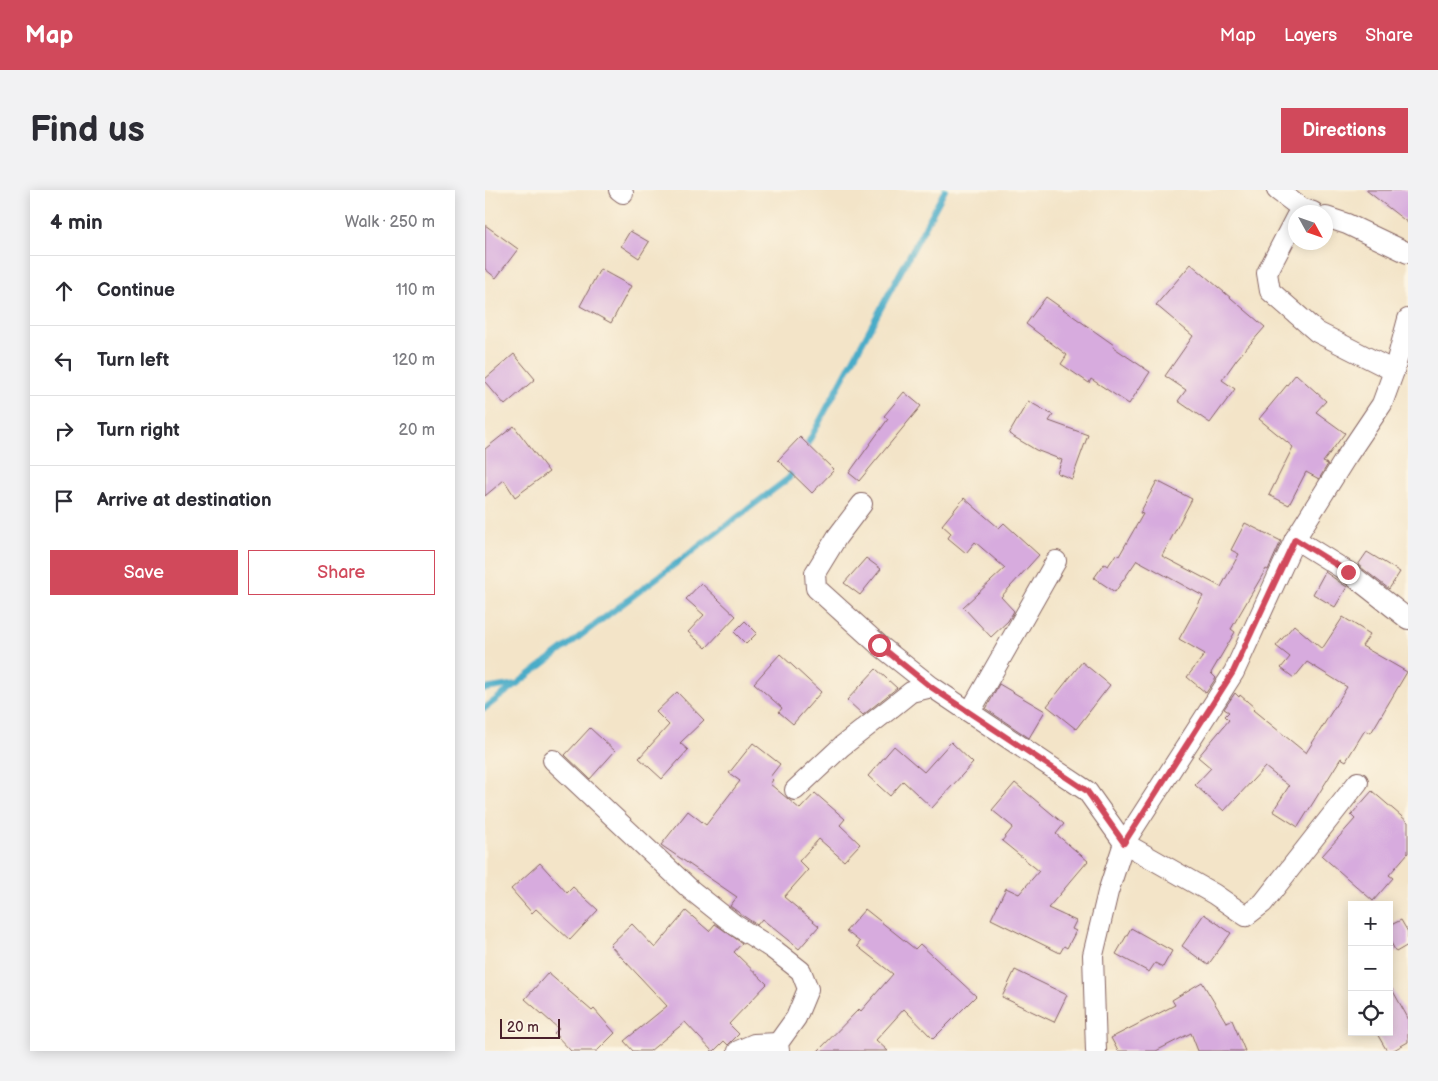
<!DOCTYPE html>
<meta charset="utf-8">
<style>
body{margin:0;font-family:"Balsamiq Sans",sans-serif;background:#f2f2f3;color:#2b2b33}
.controls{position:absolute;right:15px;bottom:15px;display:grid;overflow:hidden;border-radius:0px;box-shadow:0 2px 12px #0003}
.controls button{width:45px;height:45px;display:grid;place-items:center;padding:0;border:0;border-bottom:1px solid #e1e1e2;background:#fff;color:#2b2b33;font:25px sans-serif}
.compass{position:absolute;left:803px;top:15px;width:45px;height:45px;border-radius:50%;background:#fff;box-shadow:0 2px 12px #0003;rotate:130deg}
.scale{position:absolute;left:15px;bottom:12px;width:60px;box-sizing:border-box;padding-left:5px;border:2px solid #4a1f2b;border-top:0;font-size:14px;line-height:18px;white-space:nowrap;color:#4a1f2b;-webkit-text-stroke:4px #fcf5e5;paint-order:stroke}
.stop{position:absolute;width:15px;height:15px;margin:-11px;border:4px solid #d1495b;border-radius:50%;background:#fff}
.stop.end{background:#d1495b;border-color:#fff;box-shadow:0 1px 5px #0008}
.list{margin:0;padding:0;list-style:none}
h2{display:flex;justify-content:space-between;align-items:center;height:65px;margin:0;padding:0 20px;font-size:21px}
h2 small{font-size:16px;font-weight:400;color:#7c7c81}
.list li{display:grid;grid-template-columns:32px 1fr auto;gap:15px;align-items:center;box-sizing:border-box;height:70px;padding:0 20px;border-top:1px solid #e1e1e2}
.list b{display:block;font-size:19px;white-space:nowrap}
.list em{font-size:16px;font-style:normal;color:#7c7c81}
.actions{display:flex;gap:10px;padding:15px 20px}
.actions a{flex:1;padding:11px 0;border:1px solid #d1495b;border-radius:0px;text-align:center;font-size:18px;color:#d1495b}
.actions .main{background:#d1495b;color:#fff}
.icon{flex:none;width:28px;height:28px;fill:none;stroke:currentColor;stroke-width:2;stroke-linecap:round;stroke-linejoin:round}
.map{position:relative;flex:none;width:923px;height:861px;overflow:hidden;border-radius:0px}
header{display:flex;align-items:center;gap:30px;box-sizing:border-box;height:70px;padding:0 25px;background:#d1495b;color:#fff}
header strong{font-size:24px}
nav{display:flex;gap:28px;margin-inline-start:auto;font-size:18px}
.intro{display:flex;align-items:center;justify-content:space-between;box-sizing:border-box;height:120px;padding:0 30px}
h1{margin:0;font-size:35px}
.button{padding:12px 22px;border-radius:0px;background:#d1495b;color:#fff;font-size:18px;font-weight:700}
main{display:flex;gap:30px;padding:0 30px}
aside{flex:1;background:#fff;border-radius:0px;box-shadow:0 2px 12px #0003}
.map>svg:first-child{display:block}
</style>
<header>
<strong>Map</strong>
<nav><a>Map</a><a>Layers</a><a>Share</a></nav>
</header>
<div class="intro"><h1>Find us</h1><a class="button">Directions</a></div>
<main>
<aside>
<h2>4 min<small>Walk · 250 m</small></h2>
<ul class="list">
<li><svg class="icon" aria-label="ahead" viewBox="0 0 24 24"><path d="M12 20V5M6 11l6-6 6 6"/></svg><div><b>Continue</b></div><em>110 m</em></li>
<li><svg class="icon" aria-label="left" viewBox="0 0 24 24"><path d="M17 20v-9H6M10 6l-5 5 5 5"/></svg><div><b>Turn left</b></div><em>120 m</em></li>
<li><svg class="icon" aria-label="right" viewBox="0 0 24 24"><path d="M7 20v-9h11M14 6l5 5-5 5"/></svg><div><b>Turn right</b></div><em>20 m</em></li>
<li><svg class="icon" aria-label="arrive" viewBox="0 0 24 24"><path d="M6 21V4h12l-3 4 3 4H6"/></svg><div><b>Arrive at destination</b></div></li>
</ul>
<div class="actions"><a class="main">Save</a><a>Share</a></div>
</aside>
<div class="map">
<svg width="923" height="861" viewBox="0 0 923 861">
<rect width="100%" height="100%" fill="#fcf5e5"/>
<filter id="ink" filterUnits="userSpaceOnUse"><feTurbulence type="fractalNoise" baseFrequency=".02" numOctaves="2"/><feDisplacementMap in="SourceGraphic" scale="10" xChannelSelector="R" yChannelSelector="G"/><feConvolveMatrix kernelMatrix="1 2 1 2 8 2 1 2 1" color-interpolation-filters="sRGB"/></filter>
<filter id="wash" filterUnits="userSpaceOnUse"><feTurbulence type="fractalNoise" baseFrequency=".0096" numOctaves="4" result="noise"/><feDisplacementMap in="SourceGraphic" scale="20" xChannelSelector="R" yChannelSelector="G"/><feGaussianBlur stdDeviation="1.12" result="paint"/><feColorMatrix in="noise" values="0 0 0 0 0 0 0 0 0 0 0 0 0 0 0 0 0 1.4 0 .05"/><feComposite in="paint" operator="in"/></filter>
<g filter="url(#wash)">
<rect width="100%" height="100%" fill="#f3e4c8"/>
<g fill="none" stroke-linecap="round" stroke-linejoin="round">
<g stroke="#49acc8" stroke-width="6">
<polyline points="318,262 460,0"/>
<polyline points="0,499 31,494"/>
<polyline points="0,518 304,288 310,277"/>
</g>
</g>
<g id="blocks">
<g fill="#d7abde">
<polygon points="881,0 923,0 923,33"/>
<polygon points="0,35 33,59 11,88 0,79"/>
<polygon points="145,41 164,52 154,68 136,56"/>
<polygon points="706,74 780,137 752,169 737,190 750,199 725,233 693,211 701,200 680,186 708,146 671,115"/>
<polygon points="115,79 146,96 126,133 95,116"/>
<polygon points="561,107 629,155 628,157 665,182 644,214 606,189 604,193 576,174 582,165 541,134"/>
<polygon points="29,164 50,189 20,215 0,192 0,189"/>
<polygon points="811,184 841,211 831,222 860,243 838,272 843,274 834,289 821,282 804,315 784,305 808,257 774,229"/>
<polygon points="419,202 436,216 374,291 364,283 403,229 399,226"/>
<polygon points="543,211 568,225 564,231 603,245 587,289 572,283 577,270 551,260 524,244"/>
<polygon points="29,236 64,282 30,307 19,290 0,306 0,259"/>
<polygon points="315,247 349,280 327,303 293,270"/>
<polygon points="672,291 707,309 677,366 736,397 754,364 746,360 760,333 796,351 783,380 781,379 746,439 750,442 726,483 731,488 721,503 702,487 720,464 694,449 718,406 652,370 630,402 609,388 619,374 623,376 631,364 634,366 658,324 655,323"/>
<polygon points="479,308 514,338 519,333 554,365 516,407 529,421 523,431 506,447 478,417 520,378 490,352 481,363 463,348 466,343 457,335"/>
<polygon points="882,362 915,382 904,399 873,375"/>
<polygon points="381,368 396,379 375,405 359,393"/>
<polygon points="840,382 862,397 850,417 828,404"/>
<polygon points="216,393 251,426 221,458 203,442 219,425 201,409"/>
<polygon points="858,427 885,444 877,456 922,482 886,543 880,540 861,571 856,568 813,637 788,621 804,596 780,577 739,621 710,595 726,578 713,567 744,530 740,526 744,522 739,519 750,503 754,507 755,505 770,518 768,520 821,563 862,497 822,472 809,488 796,478 805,467 791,456 809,435 837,459"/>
<polygon points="260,431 272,443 261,454 249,442"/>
<polygon points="295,464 336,502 308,534 294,522 297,518 269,493"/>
<polygon points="597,472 625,495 591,539 562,516"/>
<polygon points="391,479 412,498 378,525 362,510"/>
<polygon points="514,494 560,521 544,548 501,519"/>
<polygon points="192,502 219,530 195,553 203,560 177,589 154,568 184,535 171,522"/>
<polygon points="105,538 130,561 105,589 80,565"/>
<polygon points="466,552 488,573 447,618 418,591 405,606 383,586 409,556 439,582"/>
<polygon points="268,553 295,574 285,587 288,590 285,594 315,619 330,603 360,629 355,635 375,654 359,671 334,649 314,671 323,680 299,707 334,736 314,759 277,729 272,735 257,725 245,716 252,707 176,655 203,621 221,635 255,591 244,583"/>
<polygon points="530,593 579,634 571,644 603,671 563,718 591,731 587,739 591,741 582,758 579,756 575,763 506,729 521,698 534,704 554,681 517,651 528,637 507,620"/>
<polygon points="887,601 923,632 923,663 904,685 908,688 888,711 837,666 870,629 866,625"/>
<polygon points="55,673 82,703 88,697 113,720 85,750 51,719 47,723 26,699"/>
<polygon points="380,719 430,759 435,754 491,806 448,849 419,819 391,850 403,861 333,861 374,819 376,821 408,784 372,756 375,752 361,741"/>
<polygon points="201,721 224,741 230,734 257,753 249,762 282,794 244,834 254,844 243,855 239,851 229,861 227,861 200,832 165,861 148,861 139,851 182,816 125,755 147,734 170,758"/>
<polygon points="719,724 746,743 723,775 697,756"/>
<polygon points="916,730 923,742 923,755 911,762 904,749 904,736"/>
<polygon points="646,738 687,761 678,777 670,773 664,782 631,764"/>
<polygon points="530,780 582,805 569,832 517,807"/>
<polygon points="63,783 107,821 109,819 130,843 112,861 86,861 69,843 74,839 40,809"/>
<polygon points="717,792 741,832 747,830 760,861 713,861 706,843 671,861 633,861 626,848 690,815 687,810"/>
<polygon points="904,794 923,828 923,852 907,861 902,861 891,842 904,842"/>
</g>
</g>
</g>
<g filter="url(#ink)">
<use href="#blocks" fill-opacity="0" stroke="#856462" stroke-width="1"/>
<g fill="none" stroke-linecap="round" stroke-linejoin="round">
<defs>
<g id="minor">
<polyline points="134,0 138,3"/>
<polyline points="792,0 816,18 828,22"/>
<polyline points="811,27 782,83 785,101 832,142 909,181"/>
<polyline points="841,27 862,34 923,63"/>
<polyline points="377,314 352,347 330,383 331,398 394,455 447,497 602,601 639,653 729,704 761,726 778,713 873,592"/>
<polyline points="810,349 863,382 923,429"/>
<polyline points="485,522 571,371"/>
<polyline points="68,570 206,700 250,735 288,759 316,781 323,799 311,828 293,853 294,861"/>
<polyline points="310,600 357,556 406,518 426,502 447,497"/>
<polyline points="253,861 269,854 293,853"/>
<polyline points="611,861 608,765 623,702 639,653 749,482 810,349 860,269 897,214 909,181 923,129"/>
</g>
</defs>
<use href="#minor" stroke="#856462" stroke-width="22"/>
<use href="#minor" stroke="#fff" stroke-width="20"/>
</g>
</g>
<g fill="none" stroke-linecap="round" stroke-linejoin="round" filter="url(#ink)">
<polyline stroke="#d1495b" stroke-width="6" points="394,455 446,497 602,601 639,653 748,482 810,349 863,382"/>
</g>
</svg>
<div class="controls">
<button>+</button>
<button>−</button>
<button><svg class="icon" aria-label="locate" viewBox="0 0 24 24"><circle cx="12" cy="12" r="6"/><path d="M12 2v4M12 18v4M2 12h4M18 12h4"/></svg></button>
</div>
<svg class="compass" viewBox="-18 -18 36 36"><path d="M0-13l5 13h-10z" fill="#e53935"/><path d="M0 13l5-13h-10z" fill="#7c7c81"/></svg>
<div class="scale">20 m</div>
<div class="stop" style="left:394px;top:455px"></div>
<div class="stop end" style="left:863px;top:382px"></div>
</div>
</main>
